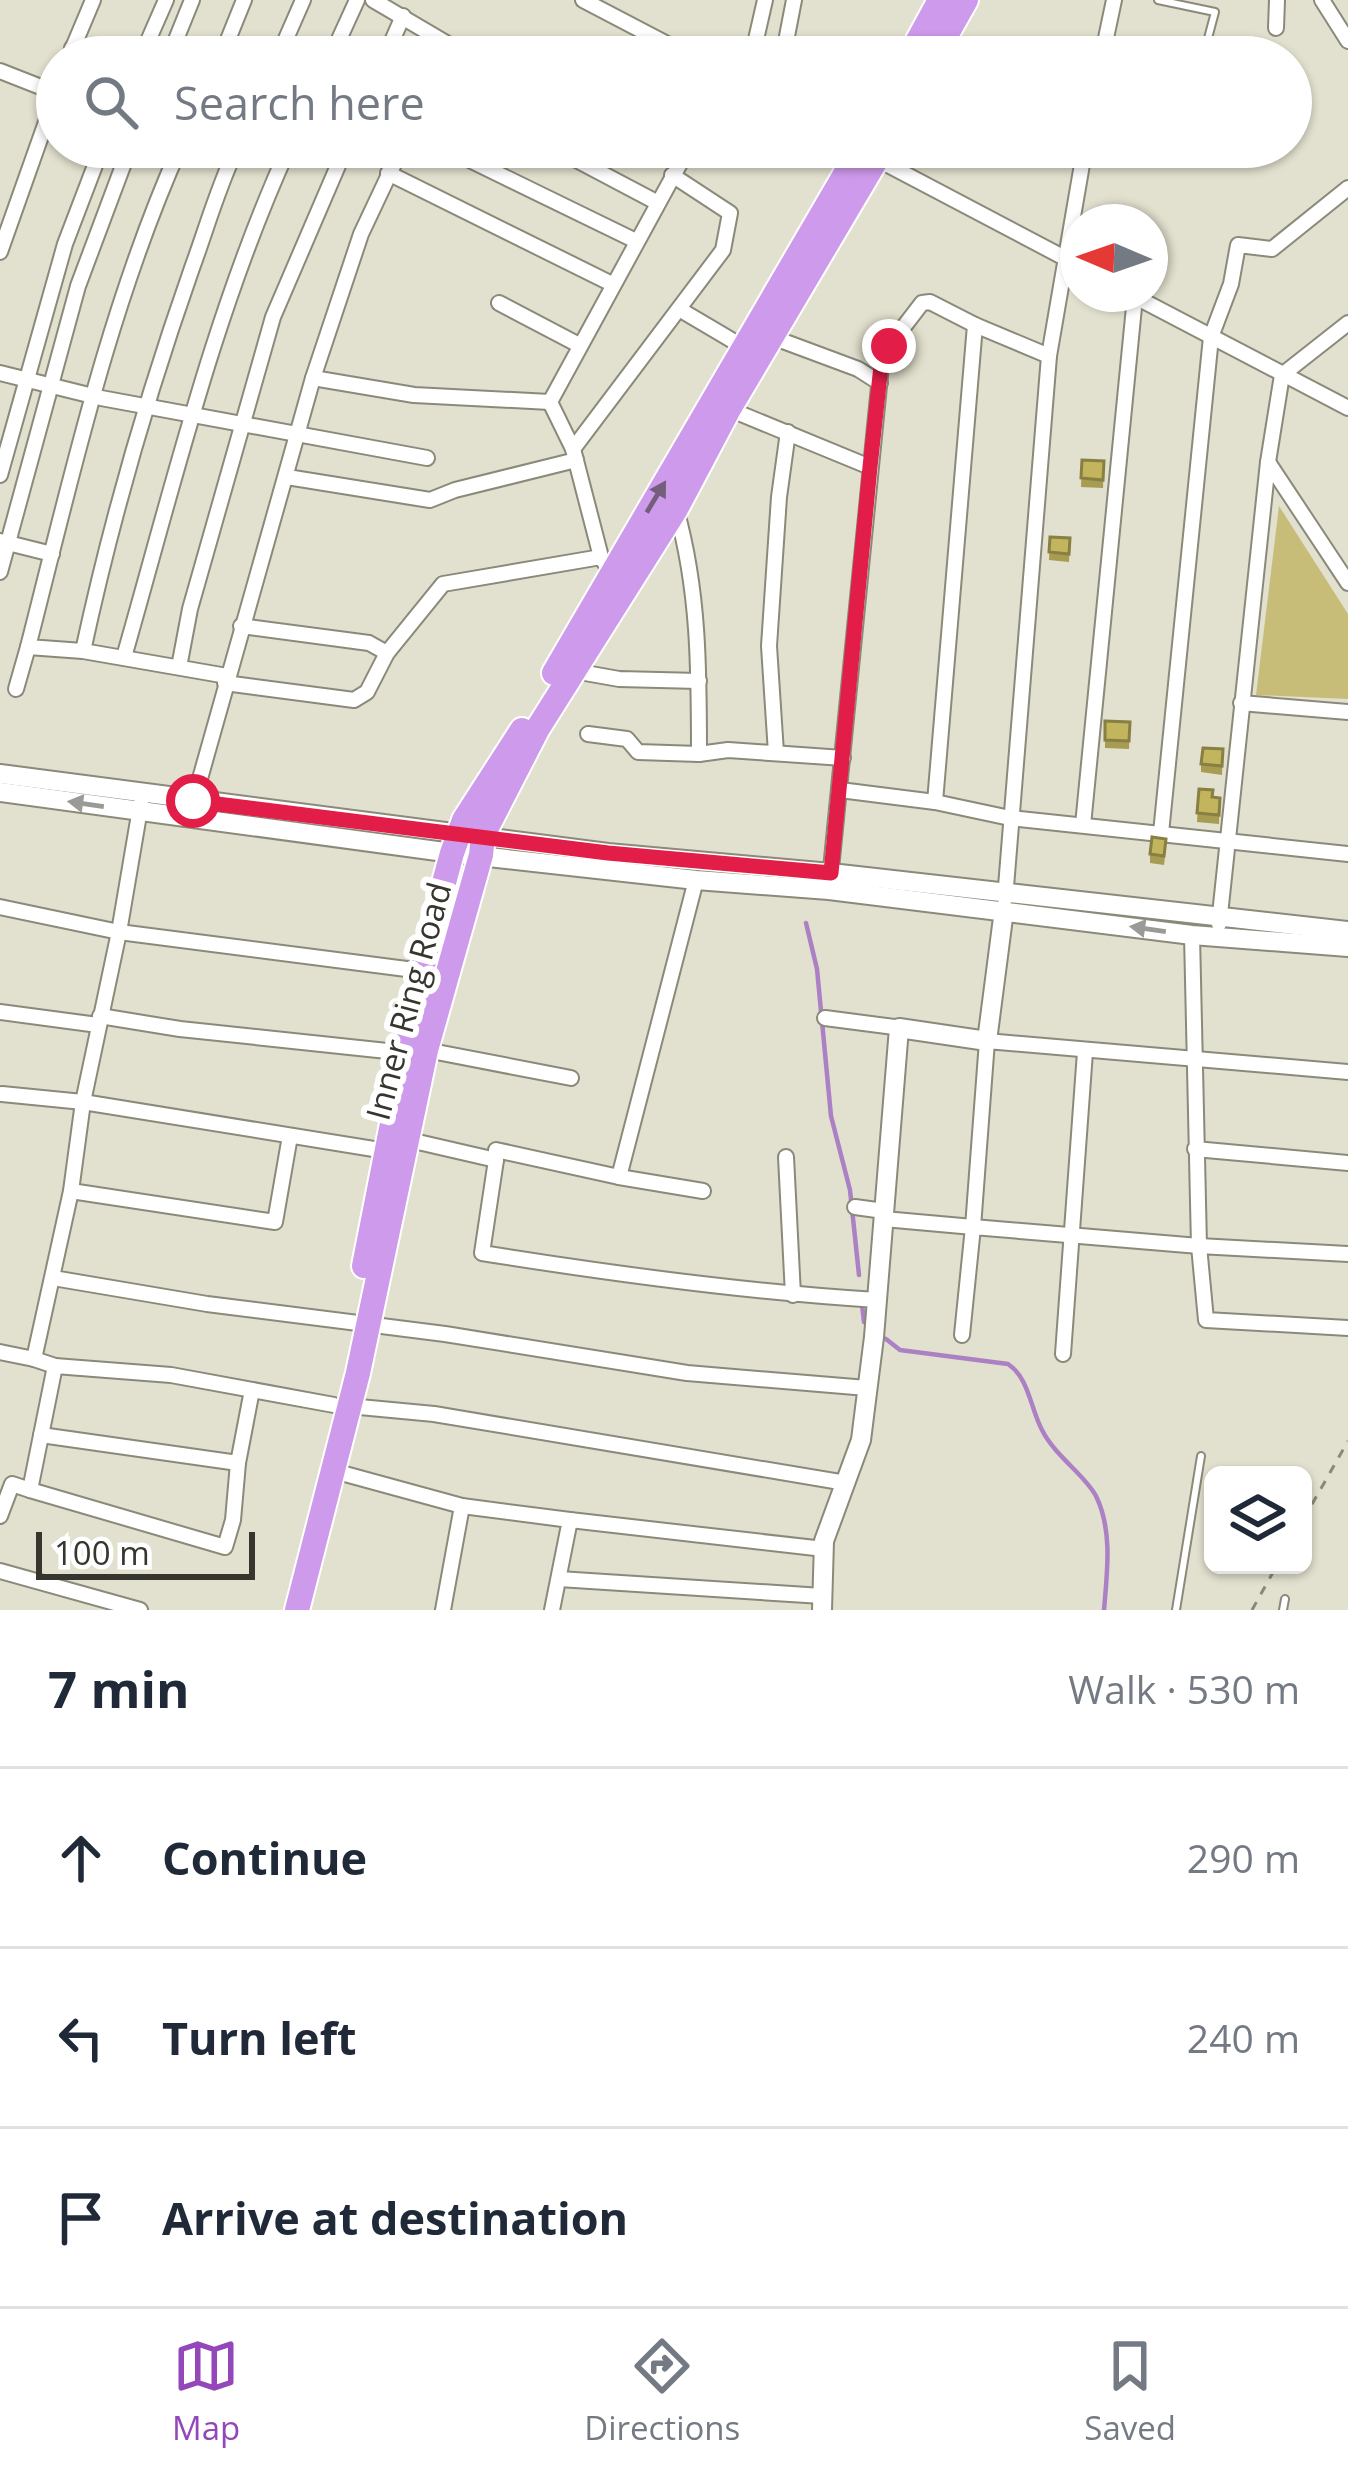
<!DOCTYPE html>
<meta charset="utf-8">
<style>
body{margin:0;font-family:"Open Sans",sans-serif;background:#f2f2f3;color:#1f2937}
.controls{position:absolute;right:36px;bottom:36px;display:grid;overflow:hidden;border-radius:18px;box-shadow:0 3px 9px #0004}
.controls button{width:108px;height:108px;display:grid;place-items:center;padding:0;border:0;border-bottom:3px solid #e0e1e3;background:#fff;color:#1f2937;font:60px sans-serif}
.compass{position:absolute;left:1060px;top:204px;width:108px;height:108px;border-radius:50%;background:#fff;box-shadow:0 3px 9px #0004;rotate:272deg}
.scale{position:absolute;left:36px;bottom:30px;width:219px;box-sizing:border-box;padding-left:12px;border:6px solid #36362f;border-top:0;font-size:33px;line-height:42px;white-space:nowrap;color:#36362f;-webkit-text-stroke:9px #fff;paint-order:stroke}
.stop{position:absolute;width:36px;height:36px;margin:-27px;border:9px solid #e11d48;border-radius:50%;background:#fff}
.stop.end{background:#e11d48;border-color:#fff;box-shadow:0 3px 12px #0008}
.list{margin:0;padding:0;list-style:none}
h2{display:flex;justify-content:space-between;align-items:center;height:156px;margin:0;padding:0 48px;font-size:51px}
h2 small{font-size:39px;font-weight:400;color:#747a83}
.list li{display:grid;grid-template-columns:78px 1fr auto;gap:36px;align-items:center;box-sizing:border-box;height:180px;padding:0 48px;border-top:3px solid #e0e1e3}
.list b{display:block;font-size:45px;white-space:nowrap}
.list em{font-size:39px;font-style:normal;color:#747a83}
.icon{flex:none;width:66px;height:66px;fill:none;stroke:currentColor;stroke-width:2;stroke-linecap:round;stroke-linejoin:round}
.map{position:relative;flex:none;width:1348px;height:1610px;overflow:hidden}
.search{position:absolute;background:#fff;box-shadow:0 3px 9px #0004;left:36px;right:36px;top:36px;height:132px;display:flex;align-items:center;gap:30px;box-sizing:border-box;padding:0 42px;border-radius:66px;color:#747a83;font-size:45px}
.sheet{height:696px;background:#fff}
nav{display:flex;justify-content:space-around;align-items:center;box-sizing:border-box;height:168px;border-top:3px solid #e0e1e3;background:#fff;font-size:33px;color:#747a83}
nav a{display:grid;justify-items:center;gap:6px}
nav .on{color:#9347b9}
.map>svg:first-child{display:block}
</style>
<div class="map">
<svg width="1348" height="1610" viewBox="0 0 1348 1610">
<rect width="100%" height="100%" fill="#e2e0ce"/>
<polygon fill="#c7bd79" points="1279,506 1348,614 1348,699 1256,695"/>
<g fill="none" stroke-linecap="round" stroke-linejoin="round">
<g stroke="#ab80c4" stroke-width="4.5">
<polyline points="806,923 817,969 831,1116 850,1190 859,1275"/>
<polyline points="862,1304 864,1322"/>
<path d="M 886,1339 L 900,1350 L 1008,1364 C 1029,1378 1030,1407 1042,1430 C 1055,1456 1085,1475 1096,1496 C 1113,1531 1107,1573 1104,1610"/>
</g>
<defs>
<g id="lane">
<polyline points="1158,0 1215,12 1203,57"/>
<polyline points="1176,1610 1201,1456"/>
<polyline points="1283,1610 1285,1599"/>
</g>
<g id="street">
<polyline points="373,0 470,57"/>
<polyline points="583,0 692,57"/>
<polyline points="1322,0 1348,41"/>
<polyline points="1276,28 1277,0"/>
<polyline points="72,48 92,57"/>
<polyline points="69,57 93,0"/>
<polyline points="141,57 166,0"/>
<polyline points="169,57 192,0"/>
<polyline points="221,57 244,0"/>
<polyline points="278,57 303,0"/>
<polyline points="331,57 357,0"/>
<polyline points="385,57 403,16"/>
<polyline points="752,57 765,0"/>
<polyline points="783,57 794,0"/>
<polyline points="1102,57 1114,0"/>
<polyline points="0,71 56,93"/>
<path d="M 180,147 C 109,306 71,479 28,647 L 83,651 L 227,676"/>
<polyline points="443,147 636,241"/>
<polyline points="552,147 658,203"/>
<polyline points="651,147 679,161"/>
<polyline points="871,156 1078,265"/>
<polyline points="388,173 612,284"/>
<polyline points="0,252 57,91"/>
<polyline points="1130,294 1348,408"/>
<polyline points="499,303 579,345"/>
<polyline points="679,309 745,348"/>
<polyline points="975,325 1049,356"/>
<polyline points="772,337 858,369 880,383"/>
<polyline points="0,373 101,398 427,458"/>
<polyline points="313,378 414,395 550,402"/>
<polyline points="729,409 870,467"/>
<polyline points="573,449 723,250 730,213 672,175"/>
<polyline points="1268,462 1348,583"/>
<polyline points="0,475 65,244 102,147"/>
<polyline points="287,477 430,500 455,490 576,460"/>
<path d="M 676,509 C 699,590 699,670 699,754 L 728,750 L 843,758"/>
<polyline points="0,541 52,554"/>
<polyline points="0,572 78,286 130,147"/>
<polyline points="611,573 601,557 573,449 550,402 689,147"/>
<polyline points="241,626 369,643 387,653"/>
<path d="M 83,651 C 111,521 148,393 192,268 C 207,227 218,187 237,147"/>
<path d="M 124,657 C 173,486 215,309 289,147"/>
<polyline points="179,667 190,609 273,317 346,147"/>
<polyline points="574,671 619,679 699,681"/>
<polyline points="225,683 354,700 367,692 387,653 443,584 601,557"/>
<polyline points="16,689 28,647"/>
<polyline points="1241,703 1348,712"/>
<polyline points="588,734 627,739 638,752 699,754"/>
<polyline points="776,753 769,646 779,497 788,432"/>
<polyline points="840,790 935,802 1010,818 1348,854"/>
<polyline points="192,807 313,378 361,234 402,147"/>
<polyline points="1083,825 1135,297"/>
<polyline points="1161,833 1211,337 1231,284 1238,245 1272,249 1348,188"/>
<polyline points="830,879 881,366 889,346 922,303 930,302 975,325 935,802"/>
<polyline points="696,880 619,1177 703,1191"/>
<polyline points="1005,899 1049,356 1085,147"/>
<polyline points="0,907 119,932 422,971"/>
<polyline points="1219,924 1268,462 1282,375 1348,323"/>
<polyline points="0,1012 98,1025"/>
<polyline points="100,1016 180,1029 406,1053"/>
<polyline points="825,1018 902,1028"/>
<polyline points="426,1050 571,1078"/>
<polyline points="2,1094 83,1102 386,1151"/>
<path d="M 405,1139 L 496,1160 L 482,1253 C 613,1274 744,1292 877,1300"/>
<polyline points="1195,1149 1348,1163"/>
<polyline points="786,1157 793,1295"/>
<polyline points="496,1160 496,1150 619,1177"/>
<polyline points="71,1191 275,1222 290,1136"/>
<polyline points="855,1207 884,1211"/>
<polyline points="884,1219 973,1227 987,1041 1348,1072"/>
<polyline points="1348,1254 1199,1246 1206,1320 1348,1328"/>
<polyline points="53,1278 207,1304 445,1334 687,1373 867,1388"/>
<polyline points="962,1335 973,1227 1199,1246 1192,935"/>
<polyline points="0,1352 34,1359"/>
<polyline points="1063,1354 1085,1052"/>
<polyline points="55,1366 171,1375 334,1405"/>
<polyline points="349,1406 434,1414 846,1483"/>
<polyline points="41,1435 238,1463 252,1390"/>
<polyline points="334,1471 462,1506 443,1610"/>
<polyline points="30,1490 225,1547 233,1520 238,1463"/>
<polyline points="462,1506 570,1520 552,1610"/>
<polyline points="0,1516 12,1484 30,1490 55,1366 34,1359 71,1191 83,1102 119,932 141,803"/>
<polyline points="570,1520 824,1549"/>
<polyline points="0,1571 140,1610"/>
<polyline points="559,1579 822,1596"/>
</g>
<g id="secondary">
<polyline points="0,774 608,853 831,873 1348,931"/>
<polyline points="0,792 452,853 696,880 829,890 1192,935 1348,947"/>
<polyline points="822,1610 824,1541 861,1440 874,1337 899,1028 987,1041 1004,910"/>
</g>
<g id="highway">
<polyline points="909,57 940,0"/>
<polyline points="934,57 966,0"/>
<polyline points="554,673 861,147"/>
<polyline points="364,1266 427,946 452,853 464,820 522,730"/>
<polyline points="297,1610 358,1373 426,1050 481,855 483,835 538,728 676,509 729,409 884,147"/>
</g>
</defs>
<use href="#lane" stroke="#8b8979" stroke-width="10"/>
<use href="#street" stroke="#8b8979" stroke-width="18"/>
<use href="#secondary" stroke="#8b8979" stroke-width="22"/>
<use href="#highway" stroke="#fff" stroke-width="28"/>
<g stroke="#89887c" stroke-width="3" stroke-dasharray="9 9" stroke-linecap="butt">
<polyline points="1303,1520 1348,1441"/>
<polyline points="1252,1610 1277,1565"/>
</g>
<use href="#lane" stroke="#fff" stroke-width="6"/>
<use href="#street" stroke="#fff" stroke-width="14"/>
<use href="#secondary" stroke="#fff" stroke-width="18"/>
<use href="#highway" stroke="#ce9aec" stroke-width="24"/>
</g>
<g fill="#a79c51">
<polygon points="1082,460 1104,461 1103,488 1081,487"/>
<polygon points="1050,537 1070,538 1069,562 1049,560"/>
<polygon points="1105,721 1130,722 1129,749 1105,748"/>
<polygon points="1223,749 1222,775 1201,772 1201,764"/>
<polygon points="1199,789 1212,797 1220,798 1219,824 1197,822"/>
<polygon points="1166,848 1164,865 1150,863 1150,854"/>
</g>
<g fill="#c2b55e" stroke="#887f42" stroke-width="3">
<polygon points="1082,460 1104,461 1103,480 1081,478"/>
<polygon points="1050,537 1070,538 1069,554 1049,552"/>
<polygon points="1105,721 1130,722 1129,741 1105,740"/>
<polygon points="1203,748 1223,749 1222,766 1201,764"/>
<polygon points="1199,789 1213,790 1212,797 1220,798 1219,815 1197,813"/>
<polygon points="1152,837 1166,839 1164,856 1150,854"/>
</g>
<defs><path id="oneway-solid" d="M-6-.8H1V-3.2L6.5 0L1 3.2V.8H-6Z" transform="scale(3)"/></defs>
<use fill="#735e7b" href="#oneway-solid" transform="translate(656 497) rotate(-59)"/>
<g fill="#9a9a97">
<use href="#oneway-solid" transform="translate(86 804) rotate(-172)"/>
<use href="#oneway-solid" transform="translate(1148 929) rotate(-172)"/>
</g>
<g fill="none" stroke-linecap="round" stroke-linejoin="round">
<polyline stroke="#e11d48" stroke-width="15" points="193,801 608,853 831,873 870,467 881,366 889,346"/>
</g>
<g text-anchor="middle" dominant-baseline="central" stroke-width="12" stroke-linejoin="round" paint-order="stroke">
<g font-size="33" fill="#36362f" stroke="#fff">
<text transform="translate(408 1001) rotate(-75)">Inner Ring Road</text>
</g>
</g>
</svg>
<div class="controls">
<button><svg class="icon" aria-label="layers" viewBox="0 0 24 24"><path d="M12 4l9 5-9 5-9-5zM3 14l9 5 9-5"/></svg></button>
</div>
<svg class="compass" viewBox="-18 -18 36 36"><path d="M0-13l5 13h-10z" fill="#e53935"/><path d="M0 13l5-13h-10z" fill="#747a83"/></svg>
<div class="scale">100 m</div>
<div class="stop" style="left:193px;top:801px"></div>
<div class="stop end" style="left:889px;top:346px"></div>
<div class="search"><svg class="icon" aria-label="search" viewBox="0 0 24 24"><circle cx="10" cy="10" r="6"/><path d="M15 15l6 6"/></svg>Search here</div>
</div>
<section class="sheet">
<h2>7 min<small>Walk · 530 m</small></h2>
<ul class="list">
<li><svg class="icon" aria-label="ahead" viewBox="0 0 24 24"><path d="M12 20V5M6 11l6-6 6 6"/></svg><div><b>Continue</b></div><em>290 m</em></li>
<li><svg class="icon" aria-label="left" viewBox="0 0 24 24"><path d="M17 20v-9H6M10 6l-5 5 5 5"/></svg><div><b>Turn left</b></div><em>240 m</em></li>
<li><svg class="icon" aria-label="arrive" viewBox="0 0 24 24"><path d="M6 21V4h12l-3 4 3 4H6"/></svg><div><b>Arrive at destination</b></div></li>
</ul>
</section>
<nav>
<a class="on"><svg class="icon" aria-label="map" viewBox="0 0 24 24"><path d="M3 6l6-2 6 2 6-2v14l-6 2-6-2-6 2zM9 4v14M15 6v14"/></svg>Map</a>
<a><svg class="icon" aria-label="directions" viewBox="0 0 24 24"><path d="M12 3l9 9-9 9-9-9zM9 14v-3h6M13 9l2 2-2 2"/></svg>Directions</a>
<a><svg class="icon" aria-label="saved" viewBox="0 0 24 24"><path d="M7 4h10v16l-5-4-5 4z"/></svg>Saved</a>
</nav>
